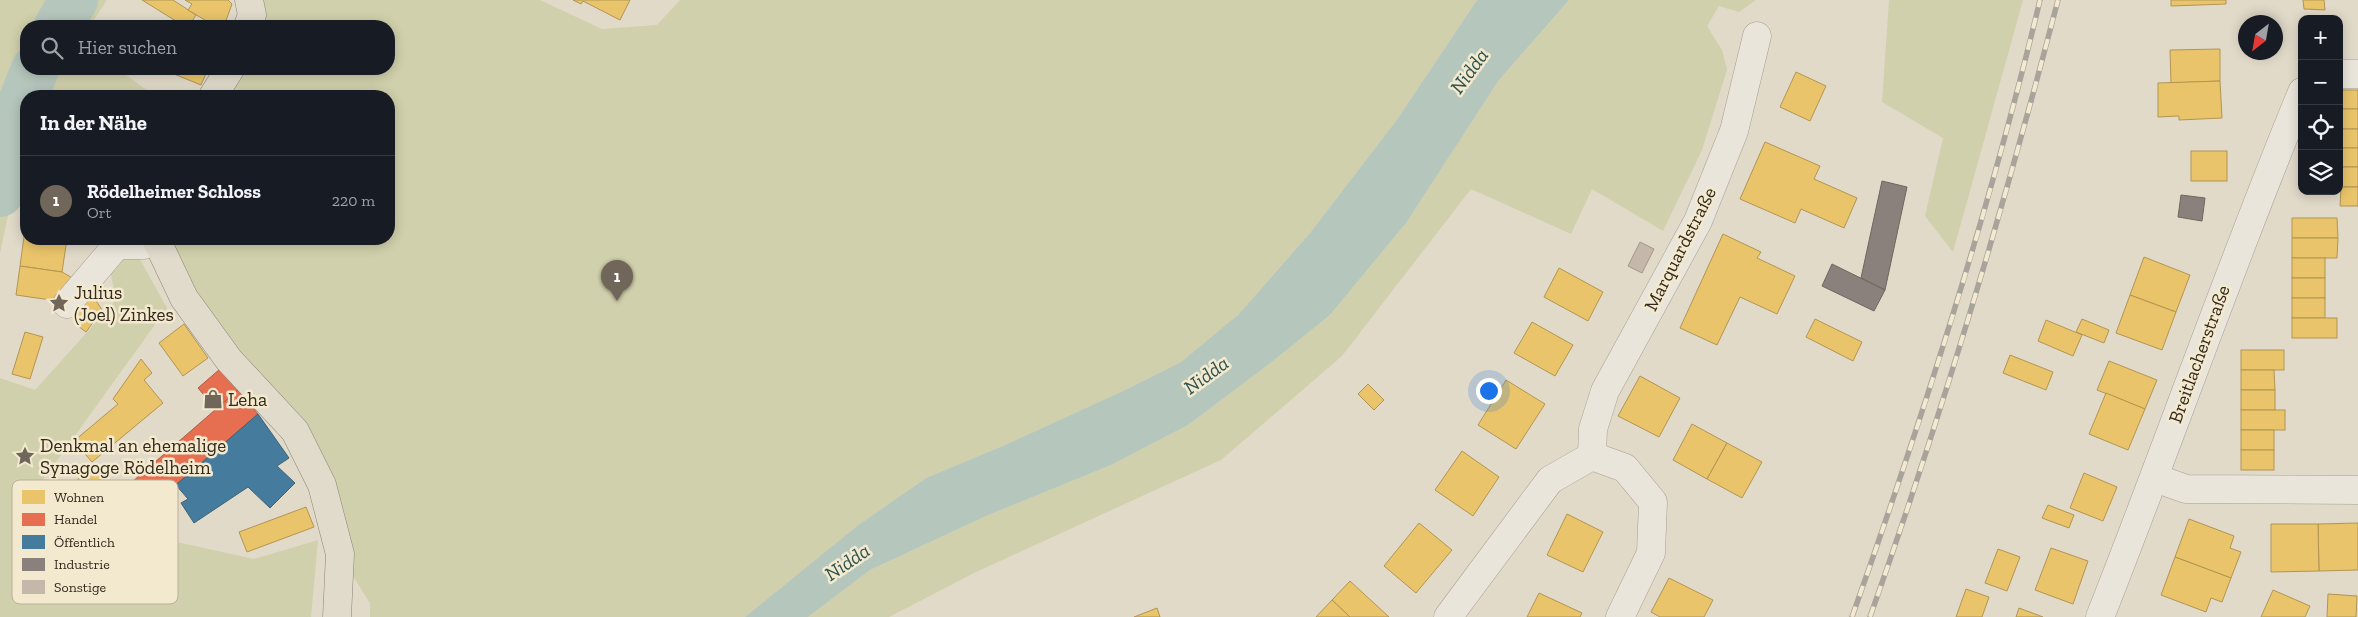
<!DOCTYPE html>
<html lang="de">
<meta charset="utf-8">
<style>
body{margin:0;font-family:"Zilla Slab",serif;background:#20242c;color:#f1f3f6}
.controls{position:absolute;right:15px;top:15px;display:grid;overflow:hidden;border-radius:10px;box-shadow:0 2px 12px #0003}
.controls button{width:45px;height:45px;display:grid;place-items:center;padding:0;border:0;border-bottom:1px solid #363941;background:#171b24;color:#f1f3f6;font:25px sans-serif}
.compass{position:absolute;left:2238px;top:15px;width:45px;height:45px;border-radius:50%;background:#171b24;box-shadow:0 2px 12px #0003;rotate:211deg}
.you{position:absolute;left:1488px;top:390px;width:18px;height:18px;margin:-12px;border:4px solid #fff;border-radius:50%;background:#1a73e8;box-shadow:0 0 0 8px #1a73e833}
.badge{display:grid;place-items:center;width:32px;height:32px;border-radius:50%;background:#706659;color:#fff;font-size:16px;font-weight:700}
.pin{position:absolute;translate:-50% -41px;filter:drop-shadow(0 1px 2px #0008)}
.pin::after{content:'';position:absolute;top:26px;width:18px;height:15px;background:inherit;clip-path:polygon(0 0,100% 0,50% 100%)}
.list{margin:0;padding:0;list-style:none}
h2{display:flex;justify-content:space-between;align-items:center;height:65px;margin:0;padding:0 20px;font-size:21px}
h2 small{font-size:16px;font-weight:400;color:#9ea1a6}
.list li{display:grid;grid-template-columns:32px 1fr auto;gap:15px;align-items:center;box-sizing:border-box;height:90px;padding:0 20px;border-top:1px solid #363941}
.list b{display:block;font-size:19px;white-space:nowrap}
.list p{margin:0;font-size:16px;white-space:nowrap;color:#9ea1a6}
.list em{font-size:16px;font-style:normal;color:#9ea1a6}
.icon{flex:none;width:28px;height:28px;fill:none;stroke:currentColor;stroke-width:2;stroke-linecap:round;stroke-linejoin:round}
.map{position:relative;flex:none;width:2358px;height:617px;overflow:hidden}
.search{position:absolute;background:#171b24;box-shadow:0 2px 12px #0003;left:20px;top:20px;width:375px;height:55px;display:flex;align-items:center;gap:12px;box-sizing:border-box;padding:0 18px;border-radius:20px;color:#9ea1a6;font-size:19px}
.panel{position:absolute;background:#171b24;box-shadow:0 2px 12px #0003;left:20px;top:90px;width:375px;height:155px;border-radius:20px}
.map>svg:first-child{display:block}
</style>
<div class="map">
<svg width="2358" height="617" viewBox="0 0 2358 617">
<rect width="100%" height="100%" fill="#e1dac9"/>
<g fill="#d0d0ac">
<polygon points="0,0 107,0 90,26 26,26 26,69 118,69 155,96 26,96 26,204 11,202 0,253"/>
<polygon points="262,0 540,0 602,29 657,25 680,0 1477,0 1396,121 1310,233 1239,314 1181,362 1123,391 1005,445 926,478 857,526 745,617 370,617 370,603 321,526 305,428 192,294 164,239 389,239 389,96 229,96 234,89 240,69 389,69 389,26 254,26"/>
<polygon points="1569,0 1756,0 1739,12 1719,6 1707,26 1722,50 1727,70 1702,150 1663,231 1592,189 1571,234 1471,189 1342,356 1221,460 976,572 889,617 808,617 870,570 986,516 1111,465 1188,425 1273,361 1330,315 1406,223 1499,80"/>
<polygon points="1889,0 2023,0 1953,252 1925,216 1943,138 1882,102"/>
<polygon points="137,254 167,308 40,484 77,520 254,559 318,540 311,617 0,617 0,378 35,390 116,300 109,265"/>
</g>
<polygon fill="#b5c6bc" points="1477,0 1569,0 1499,80 1406,223 1330,315 1273,361 1188,425 1111,465 986,516 870,570 808,617 745,617 857,526 926,478 1005,445 1123,391 1181,362 1239,314 1310,233 1396,121"/>
<g fill="#e9c46a" stroke="#b29553">
<polygon points="142,0 173,0 196,15 189,26 184,26"/>
<polygon points="185,0 228,0 232,4 224,26 215,26 188,10 192,4"/>
<polygon points="573,0 630,0 620,20 583,1 581,4"/>
<polygon points="2171,0 2226,0 2226,4 2171,6"/>
<polygon points="2303,0 2324,0 2325,10 2304,9"/>
<polygon points="2220,49 2220,81 2171,83 2170,50"/>
<polygon points="176,69 208,69 201,85 174,74"/>
<polygon points="1796,72 1826,86 1810,121 1780,107"/>
<polygon points="2220,81 2222,118 2179,120 2179,116 2158,117 2158,83"/>
<rect x="2341" y="90" width="17" height="19"/>
<rect x="2341" y="109" width="17" height="20"/>
<rect x="2341" y="129" width="17" height="19"/>
<polygon points="1765,142 1820,166 1814,179 1857,198 1844,228 1801,209 1795,223 1740,199"/>
<rect x="2341" y="148" width="17" height="19"/>
<rect x="2191" y="151" width="36" height="30"/>
<rect x="2341" y="167" width="17" height="20"/>
<polygon points="2341,187 2358,187 2358,206 2340,206"/>
<polygon points="2292,218 2337,218 2338,238 2292,238"/>
<polygon points="26,222 26,239 67,239 62,272 20,266"/>
<polygon points="1723,234 1761,252 1757,258 1795,276 1777,314 1740,297 1717,345 1680,328"/>
<polygon points="2292,238 2338,238 2337,258 2292,258"/>
<polygon points="2144,257 2190,275 2176,312 2130,295"/>
<rect x="2292" y="258" width="33" height="20"/>
<polygon points="20,266 62,272 76,280 51,300 16,295"/>
<polygon points="1559,268 1603,292 1588,321 1544,297"/>
<rect x="2292" y="278" width="33" height="20"/>
<polygon points="86,285 102,310 86,332 78,326 82,321 68,311"/>
<polygon points="2130,295 2176,312 2162,350 2116,333"/>
<rect x="2292" y="298" width="33" height="20"/>
<rect x="2292" y="318" width="45" height="20"/>
<polygon points="1815,319 1862,342 1853,361 1806,337"/>
<polygon points="2082,319 2109,330 2104,343 2076,332"/>
<polygon points="2046,320 2082,335 2073,356 2038,341"/>
<polygon points="1532,322 1573,345 1555,376 1514,353"/>
<polygon points="184,324 208,358 183,376 159,343"/>
<polygon points="25,332 43,337 30,379 12,374"/>
<rect x="2241" y="350" width="43" height="20"/>
<polygon points="2010,355 2053,372 2046,390 2003,373"/>
<polygon points="141,359 152,373 144,380 163,403 92,462 74,441 118,404 113,399"/>
<polygon points="2109,361 2157,380 2145,409 2097,390"/>
<polygon points="2241,370 2274,370 2275,390 2241,390"/>
<polygon points="1640,376 1680,398 1659,437 1618,416"/>
<polygon points="1506,380 1545,404 1516,449 1478,425"/>
<polygon points="1368,384 1384,400 1374,410 1358,394"/>
<rect x="2241" y="390" width="34" height="20"/>
<polygon points="2106,393 2145,409 2128,450 2089,434"/>
<rect x="2241" y="410" width="44" height="20"/>
<polygon points="1692,424 1727,443 1707,479 1673,460"/>
<rect x="2241" y="430" width="33" height="20"/>
<polygon points="1727,443 1762,462 1742,498 1707,479"/>
<rect x="2241" y="450" width="33" height="20"/>
<polygon points="1462,451 1499,477 1473,516 1435,490"/>
<polygon points="91,468 109,488 85,509 67,489"/>
<polygon points="2084,473 2117,487 2103,521 2070,508"/>
<polygon points="2048,505 2074,515 2069,528 2042,518"/>
<polygon points="306,507 314,527 247,552 239,532"/>
<polygon points="1567,514 1603,532 1583,572 1547,555"/>
<polygon points="2189,519 2234,536 2230,548 2241,552 2231,578 2175,557"/>
<polygon points="1419,523 1452,550 1416,593 1384,566"/>
<polygon points="2358,523 2358,570 2319,571 2318,524"/>
<polygon points="2271,524 2318,524 2319,571 2271,572"/>
<polygon points="2051,548 2088,561 2073,604 2035,590"/>
<polygon points="1998,549 2020,557 2007,591 1985,583"/>
<polygon points="2175,557 2231,578 2222,602 2211,598 2206,612 2161,595"/>
<polygon points="1669,578 1713,600 1704,617 1660,617 1651,612"/>
<polygon points="1350,581 1389,617 1350,617 1332,600"/>
<polygon points="1966,589 1989,597 1982,617 1956,617"/>
<polygon points="2273,590 2310,606 2305,617 2261,617"/>
<polygon points="1539,593 1582,613 1580,617 1527,617"/>
<polygon points="2328,594 2357,596 2356,617 2327,617"/>
<polygon points="1332,600 1350,617 1316,617"/>
<polygon points="1157,608 1160,617 1134,617"/>
<polygon points="2019,608 2043,617 2016,617"/>
</g>
<g fill="#e76f51" stroke="#b15a41">
<polygon points="220,369 238,390 216,409 198,388"/>
<polygon points="238,390 258,414 144,512 124,489"/>
</g>
<polygon fill="#457b9d" stroke="#406276" points="258,414 289,458 277,466 295,483 270,508 248,487 194,523 181,503 188,499 176,485"/>
<g fill="#8a817c" stroke="#70665f">
<polygon points="1882,181 1907,187 1885,290 1861,278"/>
<polygon points="2181,195 2205,198 2202,221 2178,217"/>
<polygon points="1832,264 1885,290 1874,311 1822,286"/>
</g>
<g fill="none" stroke-linecap="round" stroke-linejoin="round">
<g stroke="#b5c6bc" stroke-width="48">
<polyline points="58,26 74,0"/>
<polyline points="0,193 16,117 35,69"/>
</g>
</g>
<polygon fill="#c5b8aa" stroke="#a19689" points="1640,242 1654,249 1642,273 1628,266"/>
<g fill="none" stroke-linecap="round" stroke-linejoin="round">
<defs>
<g id="minor">
<polyline points="2339,74 2358,74"/>
<polyline points="67,304 117,245 144,245 156,242"/>
<polyline points="1592,456 1593,429 1605,391 1698,221 1734,131 1757,36"/>
<polyline points="2155,478 2186,489 2358,490"/>
<polyline points="1448,617 1550,480 1592,456 1625,468 1653,502 1651,553 1620,617"/>
<path d="M 2100,617 C 2169,443 2230,266 2302,92"/>
</g>
<g id="major">
<polyline points="248,26 252,15 249,0"/>
<polyline points="213,96 230,69"/>
<polyline points="156,239 184,298 229,360 295,431 322,485 340,554 337,617"/>
</g>
</defs>
<use href="#minor" stroke="#a69f93" stroke-width="29"/>
<use href="#major" stroke="#8b8479" stroke-width="29"/>
<use href="#minor" stroke="#eae5db" stroke-width="28"/>
<use href="#major" stroke="#e1dbcc" stroke-width="28"/>
<defs>
<g id="rail">
<path d="M 1852,617 C 1924,414 1990,209 2040,0"/>
<path d="M 1870,617 C 1942,414 2004,208 2058,0"/>
</g>
</defs>
<use href="#rail" stroke="#a9a49b" stroke-width="5.5"/>
<use href="#rail" stroke="#f3e9ce" stroke-width="4" stroke-dasharray="11" stroke-linecap="butt"/>
</g>
<defs>
<symbol id="sight-bare" viewBox="-9 -9 18 18"><path d="M0-6L1.8-2.2L6-1.7L2.9 1.2L3.7 5.4L0 3.3L-3.7 5.4L-2.9 1.2L-6-1.7L-1.8-2.2Z" fill="#706659" stroke="#f3e9ce" stroke-width="2.5" paint-order="stroke"/></symbol>
<symbol id="shop-bare" viewBox="-9 -9 18 18"><path d="M-5-2.5h2.3a2.7 3.5 0 0 1 5.4 0H5L5.5 6h-11ZM-1.5-2.5h3a1.5 2.3 0 0 0-3 0Z" fill="#706659" stroke="#f3e9ce" stroke-width="2.5" paint-order="stroke"/></symbol>
</defs>
<g fill-rule="evenodd">
<use href="#sight-bare" x="45" y="289" width="28" height="28"/>
<use href="#shop-bare" x="199" y="385" width="28" height="28"/>
<use href="#sight-bare" x="11" y="442" width="28" height="28"/>
</g>
<g text-anchor="middle" dominant-baseline="central" stroke-width="5" stroke-linejoin="round" paint-order="stroke">
<g font-size="19" fill="#33281c" stroke="#f3e9ce">
<text transform="translate(1680 249) rotate(-63)">Marquardstraße</text>
<text transform="translate(2199 354) rotate(-70)">Breitlacherstraße</text>
</g>
<g font-size="19" fill="#33281c" stroke="#f3e9ce" text-anchor="start">
<text x="74" y="292">Julius<tspan x="74" dy="22">(Joel) Zinkes</tspan></text>
<text x="228" y="399">Leha</text>
<text x="40" y="445">Denkmal an ehemalige<tspan x="40" dy="22">Synagoge Rödelheim</tspan></text>
</g>
<g font-size="20" font-style="italic" fill="#2c5250" stroke="#f3e9ce">
<text transform="translate(1469 71) rotate(-54)">Nidda</text>
<text transform="translate(1206 375) rotate(-36)">Nidda</text>
<text transform="translate(847 562) rotate(-34)">Nidda</text>
</g>
</g>
<rect x="12" y="480" width="166" height="124" rx="8" fill="#f3e9ce" stroke="#b9af99" stroke-width="1"/>
<rect x="22" y="490" width="23" height="14" fill="#e9c46a"/>
<rect x="22" y="513" width="23" height="13" fill="#e76f51"/>
<rect x="22" y="535" width="23" height="14" fill="#457b9d"/>
<rect x="22" y="558" width="23" height="13" fill="#8a817c"/>
<rect x="22" y="580" width="23" height="14" fill="#c5b8aa"/>
<g font-size="14" fill="#33281c">
<text x="54" y="502">Wohnen</text>
<text x="54" y="524">Handel</text>
<text x="54" y="547">Öffentlich</text>
<text x="54" y="569">Industrie</text>
<text x="54" y="592">Sonstige</text>
</g>
</svg>
<div class="controls">
<button>+</button>
<button>−</button>
<button><svg class="icon" aria-label="locate" viewBox="0 0 24 24"><circle cx="12" cy="12" r="6"/><path d="M12 2v4M12 18v4M2 12h4M18 12h4"/></svg></button>
<button><svg class="icon" aria-label="layers" viewBox="0 0 24 24"><path d="M12 4l9 5-9 5-9-5zM3 14l9 5 9-5"/></svg></button>
</div>
<svg class="compass" viewBox="-18 -18 36 36"><path d="M0-13l5 13h-10z" fill="#e53935"/><path d="M0 13l5-13h-10z" fill="#9ea1a6"/></svg>
<div class="you"></div>
<div class="pin badge" style="left:617px;top:301px">1</div>
<div class="search"><svg class="icon" aria-label="search" viewBox="0 0 24 24"><circle cx="10" cy="10" r="6"/><path d="M15 15l6 6"/></svg>Hier suchen</div>
<section class="panel">
<h2>In der Nähe<small></small></h2>
<ul class="list">
<li><span class="badge">1</span><div><b>Rödelheimer Schloss</b><p>Ort</p></div><em>220 m</em></li>
</ul>
</section>
</div>
